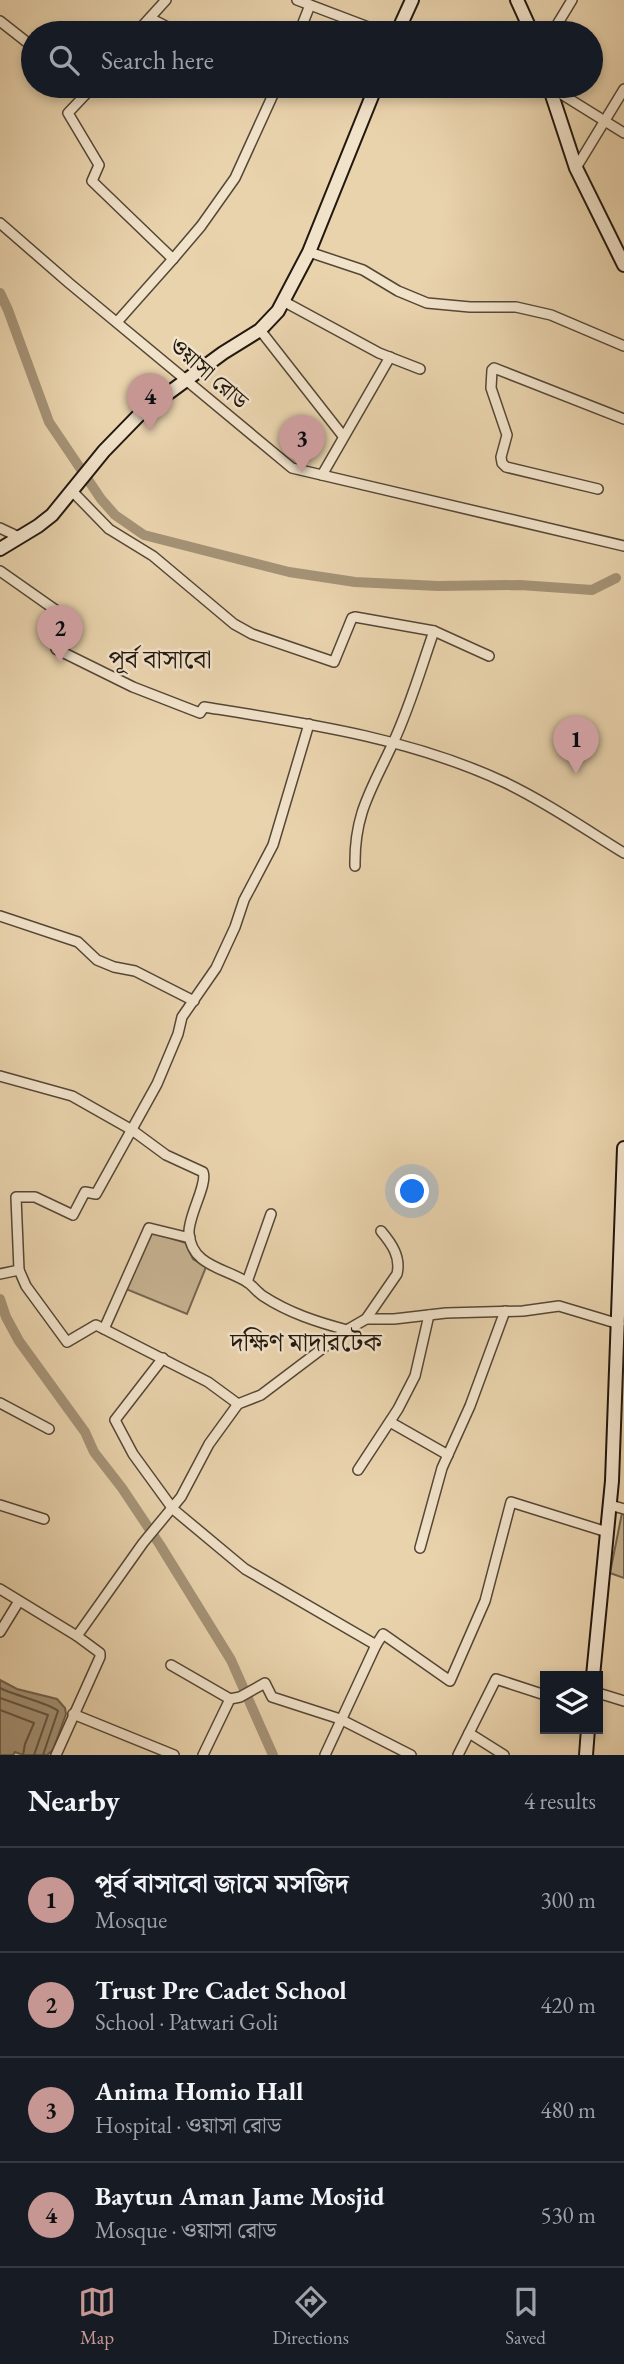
<!DOCTYPE html>
<meta charset="utf-8">
<style>
body{margin:0;font-family:"EB Garamond","Noto Serif Bengali",serif;background:#242831;color:#f1f3f6}
.controls{position:absolute;right:21px;bottom:21px;display:grid;overflow:hidden;border-radius:0px;box-shadow:0 4px 10px #0003}
.controls button{width:63px;height:63px;display:grid;place-items:center;padding:0;border:0;border-bottom:2px solid #363941;background:#171b24;color:#f1f3f6;font:35px sans-serif}
.you{position:absolute;left:413px;top:1192px;width:24px;height:24px;margin:-18px;border:5px solid #fff;border-radius:50%;background:#1a73e8;box-shadow:0 0 0 10px #1a73e833}
.badge{display:grid;place-items:center;width:46px;height:46px;border-radius:50%;background:#c59692;color:#111;font-size:23px;font-weight:700}
.pin{position:absolute;translate:-50% -58px;filter:drop-shadow(0 2px 4px #0008)}
.pin::after{content:'';position:absolute;top:37px;width:24px;height:21px;background:inherit;clip-path:polygon(0 0,100% 0,50% 100%)}
.list{margin:0;padding:0;list-style:none}
h2{display:flex;justify-content:space-between;align-items:center;height:91px;margin:0;padding:0 28px;font-size:30px}
h2 small{font-size:23px;font-weight:400;color:#9ea1a6}
.list li{display:grid;grid-template-columns:46px 1fr auto;gap:21px;align-items:center;box-sizing:border-box;height:105px;padding:0 28px;border-top:2px solid #363941}
.list b{display:block;font-size:26px;white-space:nowrap}
.list p{margin:0;font-size:23px;white-space:nowrap;color:#9ea1a6}
.list em{font-size:23px;font-style:normal;color:#9ea1a6}
.icon{flex:none;width:38px;height:38px;fill:none;stroke:currentColor;stroke-width:2;stroke-linecap:round;stroke-linejoin:round}
.map{position:relative;flex:none;width:624px;height:1755px;overflow:hidden}
.search{position:absolute;background:#171b24;box-shadow:0 4px 10px #0003;left:21px;right:21px;top:21px;height:77px;display:flex;align-items:center;gap:18px;box-sizing:border-box;padding:0 24px;border-radius:38px;color:#9ea1a6;font-size:26px}
.sheet{height:511px;background:#171b24}
nav{display:flex;justify-content:space-around;align-items:center;box-sizing:border-box;height:98px;border-top:2px solid #363941;background:#171b24;font-size:19px;color:#9ea1a6}
nav a{display:grid;justify-items:center;gap:4px}
nav .on{color:#c59692}
.map>svg:first-child{display:block}
</style>
<div class="map">
<svg width="624" height="1755" viewBox="0 0 624 1755">
<rect width="100%" height="100%" fill="#e9d3ad"/>
<filter id="stains"><feTurbulence type="fractalNoise" baseFrequency=".00286" numOctaves="4"/><feColorMatrix values="0 0 0 0 .2 0 0 0 0 .09 0 0 0 0 .02 0 0 0 .5 -.17"/></filter>
<radialGradient id="worn" r=".72"><stop offset=".6" stop-color="#630" stop-opacity="0"/><stop offset="1" stop-color="#630" stop-opacity=".3"/></radialGradient>
<g fill="#c7b392" stroke="#746650" stroke-width="2">
<polygon points="151,1232 186,1243 193,1259 206,1267 187,1314 126,1289"/>
<polygon points="622,1513 624,1514 624,1578 610,1573"/>
</g>
<polygon fill="#a59377" stroke="#71624d" stroke-width="2" points="0,1680 17,1689 57,1699 65,1708 66,1714 53,1750 47,1755 23,1755 15,1752 13,1755 0,1755"/>
<g fill="none" stroke-linecap="round" stroke-linejoin="round">
<g stroke="#645643" stroke-width="2">
<path d="M 0,1688 C 13,1695 52,1704 58,1711 L 43,1755"/>
<polyline points="0,1698 48,1715 34,1755"/>
<polyline points="0,1710 34,1723 25,1744 23,1755"/>
</g>
<g stroke="#a59377" stroke-width="10">
<polyline points="0,293 8,310 49,422 101,499 115,515 144,535 289,572 355,582 438,586 520,585 592,590 616,578"/>
<polyline points="0,1299 6,1317 19,1341 85,1432 94,1452 122,1488 160,1545 231,1660 273,1755"/>
</g>
<defs>
<g id="street">
<polyline points="297,0 384,33"/>
<polyline points="150,18 179,33"/>
<polyline points="0,21 33,47"/>
<polyline points="136,33 166,0"/>
<polyline points="299,33 310,5"/>
<polyline points="552,33 572,0"/>
<polyline points="88,86 85,95 68,113 99,165 92,181 173,259 201,226 235,178 277,86"/>
<polyline points="550,87 624,133"/>
<polyline points="576,168 624,89"/>
<polyline points="0,223 69,283 292,468 624,546"/>
<polyline points="309,252 363,270 398,291 427,303 470,307 516,307 551,315 624,346"/>
<polyline points="283,301 379,353 420,369"/>
<polyline points="117,322 173,259"/>
<polyline points="260,330 343,436"/>
<polyline points="322,475 390,357"/>
<polyline points="598,489 506,467 502,463 501,457 507,435 491,388 492,370 494,368 624,419"/>
<polyline points="71,490 109,529 153,556 234,624 252,634 334,662 352,618 355,617 434,631 489,656"/>
<polyline points="0,528 19,537"/>
<path d="M 0,571 L 74,623 L 56,649 L 133,687 L 200,713 L 204,707 C 305,723 410,738 504,782 C 546,802 585,829 624,853"/>
<path d="M 355,866 C 354,813 372,789 393,743 C 410,707 421,668 434,631"/>
<polyline points="0,916 78,942 97,960 114,967 135,971 194,1001"/>
<path d="M 0,1076 L 72,1096 L 132,1130 L 166,1155 L 203,1172 C 208,1184 188,1216 189,1233 C 191,1266 225,1268 247,1282 C 253,1286 257,1292 263,1296 C 289,1313 317,1322 347,1330"/>
<polyline points="19,1270 26,1286 67,1342 96,1325 208,1382 238,1404"/>
<polyline points="0,1274 19,1270 16,1197 35,1197 73,1215 85,1192 96,1194 157,1084 178,1034 182,1017 216,968 235,927 244,900 273,845 309,724"/>
<polyline points="247,1282 271,1214"/>
<path d="M 366,1319 L 397,1274 C 401,1257 392,1244 381,1231"/>
<polyline points="104,1329 149,1228 190,1238"/>
<polyline points="163,1358 115,1420 133,1454 173,1509 245,1569 376,1645 383,1634 450,1681 485,1601 511,1502 607,1532"/>
<polyline points="0,1403 49,1429"/>
<polyline points="390,1422 448,1455"/>
<polyline points="358,1470 398,1409 415,1376 429,1315"/>
<polyline points="0,1505 44,1519"/>
<polyline points="610,1505 624,1509"/>
<polyline points="420,1548 442,1468 470,1406 505,1311"/>
<polyline points="0,1589 77,1636"/>
<polyline points="0,1632 19,1601"/>
<polyline points="171,1665 230,1699"/>
<polyline points="598,1693 624,1701"/>
<polyline points="73,1714 174,1755"/>
<polyline points="469,1733 504,1755"/>
<polyline points="56,1755 100,1657 100,1653 77,1636 143,1543 181,1497 209,1444 238,1404 261,1395 347,1330 366,1319 394,1319 446,1313 523,1311 559,1306 619,1324"/>
<polyline points="203,1755 230,1699 240,1697 265,1683 272,1697 340,1719 411,1755"/>
<polyline points="325,1755 376,1645"/>
<polyline points="458,1755 496,1679 545,1695"/>
</g>
<g id="secondary">
<polyline points="517,0 532,33"/>
<polyline points="397,33 412,0"/>
<polyline points="549,86 576,168 624,265"/>
<polyline points="0,549 38,526 52,515 104,451 140,414 223,353 260,330 278,311 309,252 376,86"/>
<polyline points="593,1676 612,1481 624,1148"/>
<polyline points="586,1755 588,1729"/>
</g>
</defs>
<use href="#street" stroke="#544736" stroke-width="12"/>
<use href="#secondary" stroke="#22180f" stroke-width="16"/>
<use href="#street" stroke="#f1e2ca" stroke-width="9"/>
<use href="#secondary" stroke="#f1e2ca" stroke-width="12"/>
</g>
<g text-anchor="middle" dominant-baseline="central" stroke-width="5" stroke-linejoin="round" paint-order="stroke">
<g font-size="23" fill="#22180f" stroke="#f1e2ca">
<text transform="translate(209 373) rotate(41)">ওয়াসা রোড</text>
</g>
<g font-size="26" fill="#22180f" stroke="#f1e2ca">
<text x="160" y="659">পূর্ব বাসাবো</text>
<text x="306" y="1342">দক্ষিণ মাদারটেক</text>
</g>
</g>
<rect width="100%" height="100%" filter="url(#stains)"/>
<rect width="100%" height="100%" fill="url(#worn)"/>
</svg>
<div class="controls">
<button><svg class="icon" aria-label="layers" viewBox="0 0 24 24"><path d="M12 4l9 5-9 5-9-5zM3 14l9 5 9-5"/></svg></button>
</div>
<div class="you"></div>
<div class="pin badge" style="left:576px;top:774px">1</div>
<div class="pin badge" style="left:60px;top:663px">2</div>
<div class="pin badge" style="left:302px;top:473px">3</div>
<div class="pin badge" style="left:150px;top:431px">4</div>
<div class="search"><svg class="icon" aria-label="search" viewBox="0 0 24 24"><circle cx="10" cy="10" r="6"/><path d="M15 15l6 6"/></svg>Search here</div>
</div>
<section class="sheet">
<h2>Nearby<small>4 results</small></h2>
<ul class="list">
<li><span class="badge">1</span><div><b>পূর্ব বাসাবো জামে মসজিদ</b><p>Mosque</p></div><em>300 m</em></li>
<li><span class="badge">2</span><div><b>Trust Pre Cadet School</b><p>School · Patwari Goli</p></div><em>420 m</em></li>
<li><span class="badge">3</span><div><b>Anima Homio Hall</b><p>Hospital · ওয়াসা রোড</p></div><em>480 m</em></li>
<li><span class="badge">4</span><div><b>Baytun Aman Jame Mosjid</b><p>Mosque · ওয়াসা রোড</p></div><em>530 m</em></li>
</ul>
</section>
<nav>
<a class="on"><svg class="icon" aria-label="map" viewBox="0 0 24 24"><path d="M3 6l6-2 6 2 6-2v14l-6 2-6-2-6 2zM9 4v14M15 6v14"/></svg>Map</a>
<a><svg class="icon" aria-label="directions" viewBox="0 0 24 24"><path d="M12 3l9 9-9 9-9-9zM9 14v-3h6M13 9l2 2-2 2"/></svg>Directions</a>
<a><svg class="icon" aria-label="saved" viewBox="0 0 24 24"><path d="M7 4h10v16l-5-4-5 4z"/></svg>Saved</a>
</nav>
